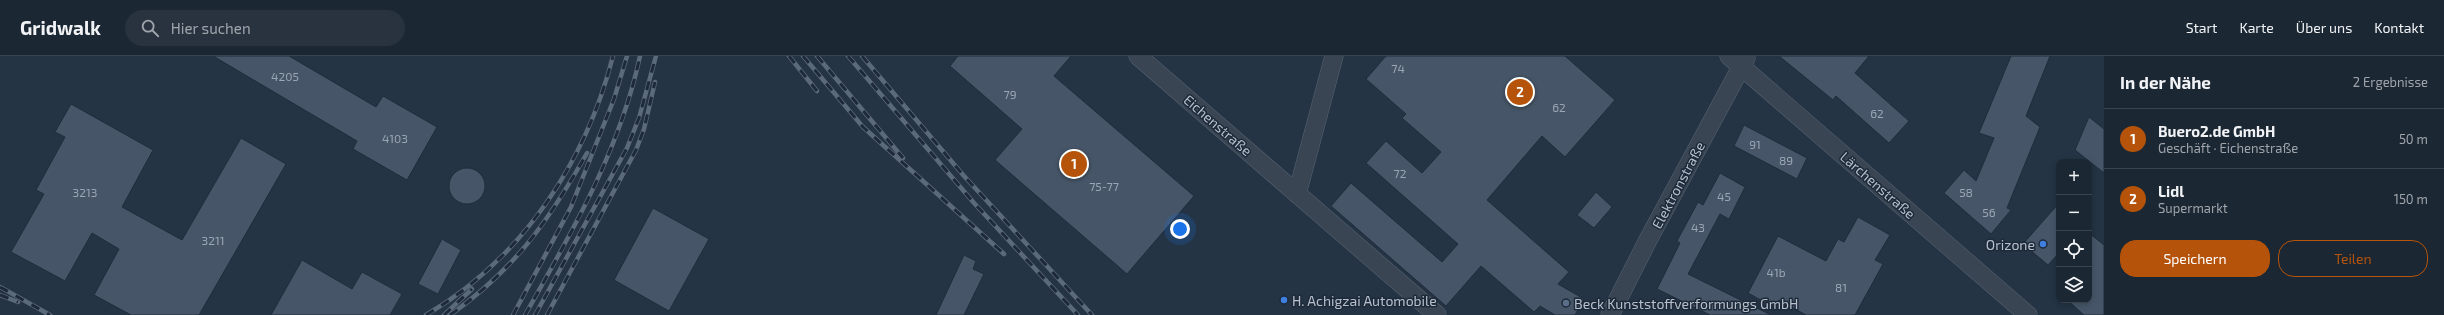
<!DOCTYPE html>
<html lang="de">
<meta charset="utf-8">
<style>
body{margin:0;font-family:"Exo 2",sans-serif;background:#28333f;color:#f1f3f6}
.controls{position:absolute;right:12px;bottom:12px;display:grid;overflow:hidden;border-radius:8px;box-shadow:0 2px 6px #0003}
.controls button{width:36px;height:36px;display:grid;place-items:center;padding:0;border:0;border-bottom:1px solid #39444e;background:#1b2733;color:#f1f3f6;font:20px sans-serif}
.you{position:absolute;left:1180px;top:173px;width:14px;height:14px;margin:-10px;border:3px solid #fff;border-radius:50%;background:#1a73e8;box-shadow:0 0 0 6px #1a73e833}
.badge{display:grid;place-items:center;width:26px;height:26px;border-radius:50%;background:#b45309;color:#fff;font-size:13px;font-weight:700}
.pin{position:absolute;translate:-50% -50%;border:2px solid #fff;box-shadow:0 1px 4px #0006}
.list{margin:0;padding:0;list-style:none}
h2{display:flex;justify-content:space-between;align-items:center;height:52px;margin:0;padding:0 16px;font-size:17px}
h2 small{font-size:13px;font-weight:400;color:#a0a5ac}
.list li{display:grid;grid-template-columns:26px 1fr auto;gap:12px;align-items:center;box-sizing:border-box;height:60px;padding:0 16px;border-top:1px solid #39444e}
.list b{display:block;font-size:15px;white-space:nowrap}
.list p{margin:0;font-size:13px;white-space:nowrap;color:#a0a5ac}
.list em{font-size:13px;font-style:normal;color:#a0a5ac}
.actions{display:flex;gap:8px;padding:12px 16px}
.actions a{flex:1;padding:9px 0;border:1px solid #b45309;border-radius:16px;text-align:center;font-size:14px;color:#b45309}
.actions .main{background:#b45309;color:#fff}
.icon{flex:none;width:22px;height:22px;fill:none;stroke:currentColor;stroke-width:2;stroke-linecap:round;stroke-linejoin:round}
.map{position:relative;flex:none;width:2104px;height:259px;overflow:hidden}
header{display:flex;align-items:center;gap:24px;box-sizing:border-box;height:56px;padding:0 20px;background:#1b2733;border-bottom:1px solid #39444e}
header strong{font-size:19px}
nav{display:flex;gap:22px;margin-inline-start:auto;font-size:14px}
.search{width:280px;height:36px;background:#28333f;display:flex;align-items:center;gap:10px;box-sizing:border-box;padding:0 14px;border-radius:22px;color:#a0a5ac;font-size:15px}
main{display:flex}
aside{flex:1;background:#1b2733}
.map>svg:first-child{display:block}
</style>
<header>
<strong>Gridwalk</strong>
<div class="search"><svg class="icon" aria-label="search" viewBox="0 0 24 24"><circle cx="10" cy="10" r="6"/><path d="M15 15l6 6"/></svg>Hier suchen</div>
<nav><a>Start</a><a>Karte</a><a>Über uns</a><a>Kontakt</a></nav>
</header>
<main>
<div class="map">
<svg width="2104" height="259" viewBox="0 0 2104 259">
<rect width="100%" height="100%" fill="#243444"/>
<g fill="#465668" stroke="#202c3b">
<polygon points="213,0 289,0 376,51 383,40 437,71 407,124 353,93 357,85"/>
<polygon points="958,0 1071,0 1054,20 1194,140 1127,218 995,104 1022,73 950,10"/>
<polygon points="1386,0 1565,0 1615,44 1565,101 1542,80 1487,144 1569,216 1558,228 1584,243 1575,259 1555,259 1540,250 1534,256 1481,210 1446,250 1331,150 1351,127 1442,206 1458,188 1366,107 1386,85 1422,117 1441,96 1402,62 1406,58 1366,23"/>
<polygon points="1779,0 1869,0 1855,17 1909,65 1889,87 1836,40 1833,44"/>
<polygon points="2011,0 2050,0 2026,60 2040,71 2007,152 2011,154 1991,178 1944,137 1964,114 1976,125 1994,82 1979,77"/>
<polygon points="71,48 153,94 122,151 182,184 241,82 286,108 199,259 131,259 94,239 119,193 92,177 65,225 11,196 44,138 36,134 65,81 55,76"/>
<polygon points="2089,61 2104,73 2104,117 2075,94"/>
<polygon points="1744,69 1807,102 1797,123 1734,90"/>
<circle cx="467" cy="130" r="18"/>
<polygon points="1720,117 1745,131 1729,163 1720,158 1688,218 1771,259 1710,259 1657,233 1680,187 1677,185 1698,146 1703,149"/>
<polygon points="1596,136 1612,151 1594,172 1577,159"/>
<polygon points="2059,147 2059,197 2048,209 2023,188"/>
<polygon points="653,152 709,183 669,255 614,224"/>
<polygon points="1858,161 1890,179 1875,204 1883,208 1855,259 1806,259 1779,244 1775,252 1748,237 1778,180 1826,205 1838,183 1844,186"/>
<polygon points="2089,177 2104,189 2104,259 2084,259 2067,244 2089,244"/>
<polygon points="442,183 461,194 438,238 418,228"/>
<polygon points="964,199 976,205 973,213 984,218 964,259 936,259"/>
<polygon points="302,204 352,233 362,216 402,238 390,259 271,259"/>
</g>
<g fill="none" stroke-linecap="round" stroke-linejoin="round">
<defs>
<g id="minor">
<polyline points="1138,0 1437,259"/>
<polyline points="1729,0 2028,259"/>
<polyline points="1297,138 1334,0"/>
<polyline points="1610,259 1648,184 1746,2"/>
</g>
</defs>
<use href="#minor" stroke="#576371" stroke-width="19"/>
<use href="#minor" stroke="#394553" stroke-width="18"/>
<defs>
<g id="rail">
<polyline points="789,0 817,35"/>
<polyline points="803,0 863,71 1004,198"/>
<polyline points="817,0 903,102"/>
<polyline points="848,0 974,147 1078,259"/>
<polyline points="862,0 964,120 1092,259"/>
<polyline points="0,231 50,259"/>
<polyline points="0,239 18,246"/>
<path d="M 426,259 C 522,203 586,106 613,0"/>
<polyline points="444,259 472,233"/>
<path d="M 450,259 C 515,213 548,166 587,97"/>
<polyline points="513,259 571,151 614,43 627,0"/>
<path d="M 525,259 C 572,176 620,94 640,0"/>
<polyline points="535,259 627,92 639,62 656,0"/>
<polyline points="547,259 636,94 644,73 655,26"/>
</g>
</defs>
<use href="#rail" stroke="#5b6a7b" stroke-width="4.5"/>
<use href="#rail" stroke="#1e2a39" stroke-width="3" stroke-dasharray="9" stroke-linecap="butt"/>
</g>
<g fill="#3f7fe0" stroke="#1e2a39" stroke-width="1.5">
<circle cx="2043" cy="188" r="4"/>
<circle cx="1284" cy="244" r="4"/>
</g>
<circle fill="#5c6f8a" stroke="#1e2a39" stroke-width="1.5" cx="1566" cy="247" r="4"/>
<g text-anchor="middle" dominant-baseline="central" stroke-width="3" stroke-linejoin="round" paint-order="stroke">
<g font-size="12" fill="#9aa6b4">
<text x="1398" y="12">74</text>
<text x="285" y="20">4205</text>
<text x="1010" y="38">79</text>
<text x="1559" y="51">62</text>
<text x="1877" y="57">62</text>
<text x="395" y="82">4103</text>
<text x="1755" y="88">91</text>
<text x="1786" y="104">89</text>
<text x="1400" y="117">72</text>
<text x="1104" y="130">75-77</text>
<text x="85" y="136">3213</text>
<text x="1966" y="136">58</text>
<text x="1724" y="140">45</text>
<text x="1989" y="156">56</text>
<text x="1698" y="171">43</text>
<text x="213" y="184">3211</text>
<text x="1776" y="216">41b</text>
<text x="1841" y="231">81</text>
</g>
<g font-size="14" fill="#b6c0cd" stroke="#1e2a39">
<text transform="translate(1218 69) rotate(41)">Eichenstraße</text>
<text transform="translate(1678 129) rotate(-62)">Elektronstraße</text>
<text transform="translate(1878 129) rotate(41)">Lärchenstraße</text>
</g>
<g font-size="14" fill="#b6c0cd" stroke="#1e2a39" text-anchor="start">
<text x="2035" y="188" text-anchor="end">Orizone</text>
<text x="1292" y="244">H. Achigzai Automobile</text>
<text x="1574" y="247">Beck Kunststoffverformungs GmbH</text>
</g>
</g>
</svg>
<div class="controls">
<button>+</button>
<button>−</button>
<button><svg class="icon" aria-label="locate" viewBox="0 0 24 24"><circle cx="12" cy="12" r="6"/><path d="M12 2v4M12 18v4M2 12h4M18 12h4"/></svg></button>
<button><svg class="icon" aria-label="layers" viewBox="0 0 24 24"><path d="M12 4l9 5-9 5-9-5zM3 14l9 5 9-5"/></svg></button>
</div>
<div class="you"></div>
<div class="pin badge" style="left:1074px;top:108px">1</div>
<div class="pin badge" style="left:1520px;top:36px">2</div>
</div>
<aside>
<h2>In der Nähe<small>2 Ergebnisse</small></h2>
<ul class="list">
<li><span class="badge">1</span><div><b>Buero2.de GmbH</b><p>Geschäft · Eichenstraße</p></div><em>50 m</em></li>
<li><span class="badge">2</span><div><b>Lidl</b><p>Supermarkt</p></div><em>150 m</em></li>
</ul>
<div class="actions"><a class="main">Speichern</a><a>Teilen</a></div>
</aside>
</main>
